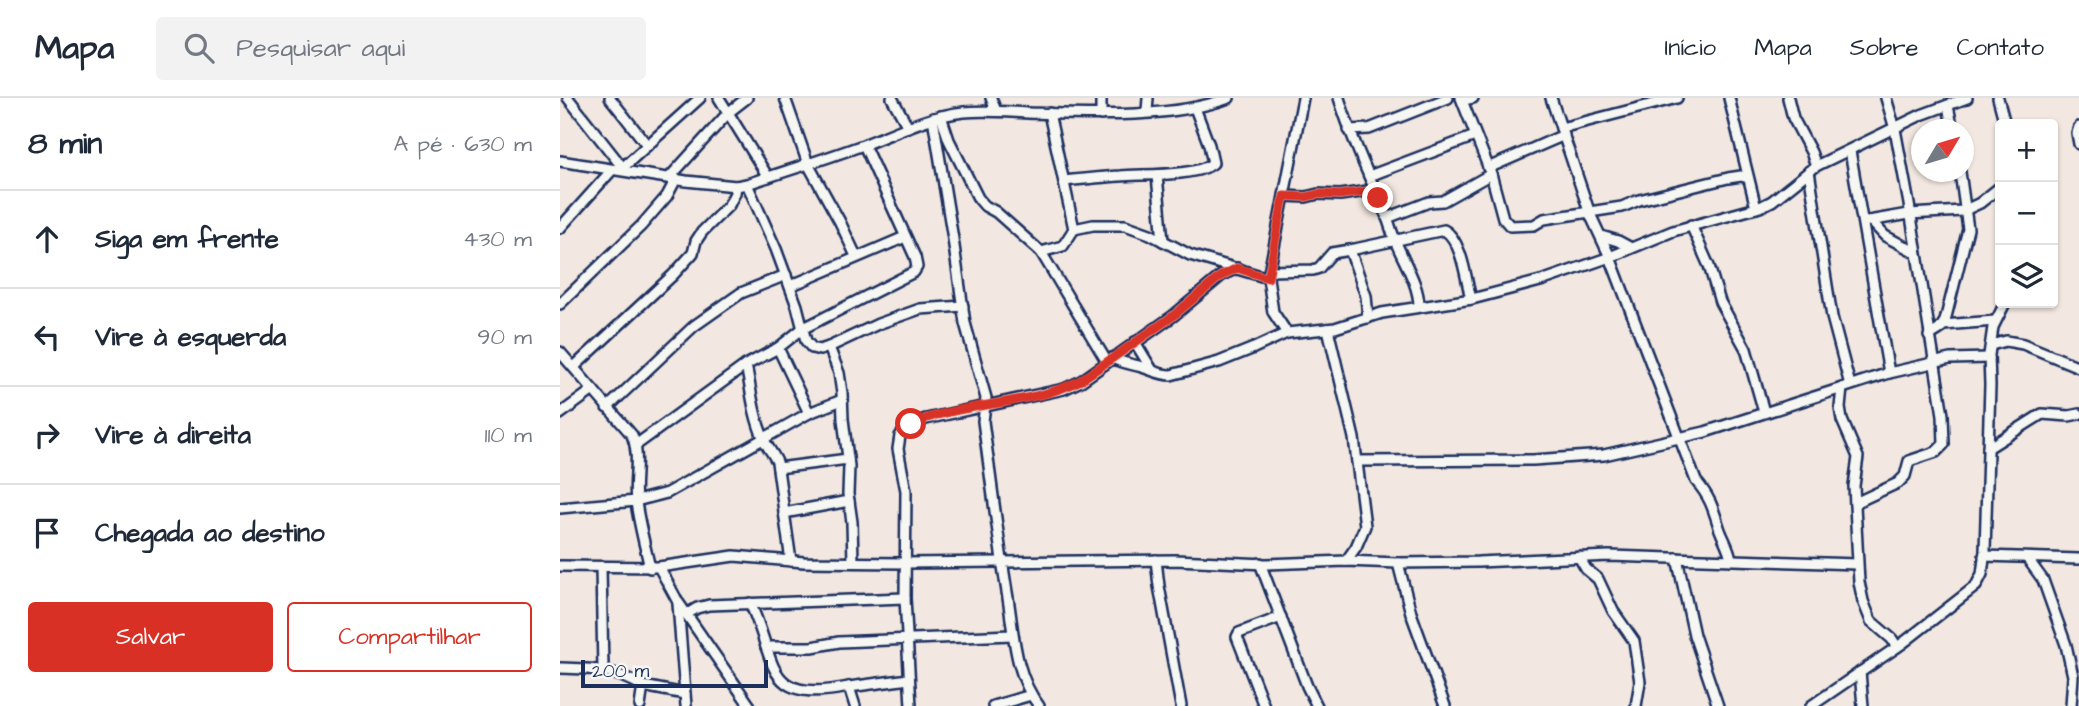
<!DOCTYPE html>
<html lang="pt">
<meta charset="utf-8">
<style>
body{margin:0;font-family:"Architects Daughter",sans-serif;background:#f2f2f3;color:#1f2937}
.controls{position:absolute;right:21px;top:21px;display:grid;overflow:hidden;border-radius:7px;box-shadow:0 2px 5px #0004}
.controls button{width:63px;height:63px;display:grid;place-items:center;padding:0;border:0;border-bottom:2px solid #e0e1e3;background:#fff;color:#1f2937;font:35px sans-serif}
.compass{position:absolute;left:1351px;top:21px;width:63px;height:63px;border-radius:50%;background:#fff;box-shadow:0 2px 5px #0004;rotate:52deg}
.scale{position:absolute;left:21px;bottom:18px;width:187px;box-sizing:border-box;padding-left:7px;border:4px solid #1b2f5e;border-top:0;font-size:19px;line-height:24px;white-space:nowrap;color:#1b2f5e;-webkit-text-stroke:5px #f6f6f2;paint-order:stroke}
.stop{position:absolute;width:21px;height:21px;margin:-16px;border:5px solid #d93025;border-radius:50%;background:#fff}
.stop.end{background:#d93025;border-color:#fff;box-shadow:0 2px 7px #0008}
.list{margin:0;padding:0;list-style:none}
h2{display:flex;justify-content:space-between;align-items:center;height:91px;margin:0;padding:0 28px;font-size:30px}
h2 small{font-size:23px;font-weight:400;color:#747a83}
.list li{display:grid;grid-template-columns:46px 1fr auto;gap:21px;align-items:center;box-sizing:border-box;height:98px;padding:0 28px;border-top:2px solid #e0e1e3}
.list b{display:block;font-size:26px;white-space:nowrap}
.list em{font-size:23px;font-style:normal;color:#747a83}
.actions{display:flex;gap:14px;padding:21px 28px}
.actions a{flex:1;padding:16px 0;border:2px solid #d93025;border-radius:7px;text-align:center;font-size:24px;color:#d93025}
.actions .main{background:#d93025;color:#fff}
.icon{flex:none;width:38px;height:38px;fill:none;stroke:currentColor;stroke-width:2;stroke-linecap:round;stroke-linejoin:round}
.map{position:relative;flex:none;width:1519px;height:608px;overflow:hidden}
header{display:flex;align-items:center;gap:42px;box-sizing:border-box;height:98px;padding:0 35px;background:#fff;border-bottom:2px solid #e0e1e3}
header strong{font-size:33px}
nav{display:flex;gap:38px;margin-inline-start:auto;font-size:24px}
.search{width:490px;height:63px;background:#f2f2f3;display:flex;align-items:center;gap:18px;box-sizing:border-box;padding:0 24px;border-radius:7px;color:#747a83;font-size:26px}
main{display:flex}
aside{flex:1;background:#fff}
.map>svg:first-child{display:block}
</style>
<header>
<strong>Mapa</strong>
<div class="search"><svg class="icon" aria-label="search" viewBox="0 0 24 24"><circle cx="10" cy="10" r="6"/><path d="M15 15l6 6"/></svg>Pesquisar aqui</div>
<nav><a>Início</a><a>Mapa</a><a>Sobre</a><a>Contato</a></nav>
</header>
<main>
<aside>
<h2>8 min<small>A pé · 630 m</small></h2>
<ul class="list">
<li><svg class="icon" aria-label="ahead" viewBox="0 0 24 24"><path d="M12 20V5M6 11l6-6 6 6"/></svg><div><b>Siga em frente</b></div><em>430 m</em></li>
<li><svg class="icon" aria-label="left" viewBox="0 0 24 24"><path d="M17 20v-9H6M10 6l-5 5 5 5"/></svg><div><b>Vire à esquerda</b></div><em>90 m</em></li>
<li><svg class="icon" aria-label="right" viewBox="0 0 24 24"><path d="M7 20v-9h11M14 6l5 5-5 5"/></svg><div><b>Vire à direita</b></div><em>110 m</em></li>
<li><svg class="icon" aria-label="arrive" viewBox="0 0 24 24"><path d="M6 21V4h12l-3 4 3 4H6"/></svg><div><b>Chegada ao destino</b></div></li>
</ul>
<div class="actions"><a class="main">Salvar</a><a>Compartilhar</a></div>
</aside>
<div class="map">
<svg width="1519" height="608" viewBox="0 0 1519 608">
<rect width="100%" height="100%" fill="#f3e8e1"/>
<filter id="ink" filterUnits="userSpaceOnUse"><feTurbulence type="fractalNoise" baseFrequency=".0143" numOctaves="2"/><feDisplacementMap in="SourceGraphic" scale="14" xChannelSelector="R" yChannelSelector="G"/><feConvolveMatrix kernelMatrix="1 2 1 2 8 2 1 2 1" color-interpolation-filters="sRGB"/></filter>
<g filter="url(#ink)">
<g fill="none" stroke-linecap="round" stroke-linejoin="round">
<defs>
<g id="minor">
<polyline points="8,0 63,70"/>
<polyline points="50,0 87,47"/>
<polyline points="159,0 208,79"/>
<polyline points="225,0 248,66 280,124 296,158"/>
<polyline points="332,0 348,29"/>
<polyline points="431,0 436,13"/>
<path d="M 779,0 C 791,38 807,75 824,111 C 828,121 831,132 835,142 C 843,163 859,186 859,208"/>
<polyline points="901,0 931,76 943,120 950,128 974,127 984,121 1062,109 1079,102 1168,80 1181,78 1188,80"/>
<path d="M 991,0 L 1030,116 L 1050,159 L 1136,383 C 1150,399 1153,410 1159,429 C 1163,441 1169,449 1171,461"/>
<polyline points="1169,0 1196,110"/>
<polyline points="1228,0 1233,20 1251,54 1256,68"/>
<polyline points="1438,0 1445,26"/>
<polyline points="903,2 913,0"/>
<polyline points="1388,8 1393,32"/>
<polyline points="587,14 588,0"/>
<polyline points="541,17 541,0"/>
<polyline points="381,18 389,42 418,100 425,108 436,114 481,154 547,264"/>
<path d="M 373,20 L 393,141 L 405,225 L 426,300 L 423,323 C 431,382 438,441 448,500 C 454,538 455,577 479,608"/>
<polyline points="1519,29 1517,35 1519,46"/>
<polyline points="1001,30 1117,0"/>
<polyline points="789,32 809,31 888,0"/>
<polyline points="1290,53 1329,275"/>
<path d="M 0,63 L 126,83 L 176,88 L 187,86 C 226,73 265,61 303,47 C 337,34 368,18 404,14 C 426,12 447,14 468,15 C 530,17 612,21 669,0"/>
<polyline points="928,70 1004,37"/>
<polyline points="60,72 140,0"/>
<polyline points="1249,73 1272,219 1290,287"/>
<polyline points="597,77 603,143"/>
<polyline points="809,78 915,38"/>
<polyline points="109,80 169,14 187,0"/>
<path d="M 504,83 C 523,81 542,79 560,78 C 582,76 637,79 653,65 L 649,47 L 635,10"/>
<polyline points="187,86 216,151 237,208 246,243 252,250 260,252 269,249 318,226 360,211 403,208"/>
<polyline points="724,98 746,99 758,96 780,97 815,92"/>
<polyline points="827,120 869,104 883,103 931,76"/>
<polyline points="1311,123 1325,138 1355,154"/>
<polyline points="1303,124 1349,116 1403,113 1420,105 1440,89"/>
<polyline points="1131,127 1149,168 1160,204 1186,251 1204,314"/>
<polyline points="0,130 52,72"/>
<polyline points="514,131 533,127 565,127 590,136 630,157 708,180 743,0"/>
<polyline points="1041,138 1058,143 1071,150"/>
<polyline points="790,152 806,198 808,220"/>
<polyline points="481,154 503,148 514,131 489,15"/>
<path d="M 709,173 L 753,172 L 759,170 L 772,155 L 790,152 L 884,132 C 902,142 906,182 911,201"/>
<polyline points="708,180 713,214 727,235"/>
<polyline points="230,188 345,139"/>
<polyline points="0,206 81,128 107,98 116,81"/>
<polyline points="1383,227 1435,223"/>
<polyline points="768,231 794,340 805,428 796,449 786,463"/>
<polyline points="1369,238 1380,231 1385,223 1408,131 1400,74"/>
<polyline points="575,244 592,272"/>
<polyline points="1431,247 1446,243 1463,246 1519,269"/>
<polyline points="269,249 279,275 282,295 283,321 289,368 288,396 292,424 293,464"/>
<polyline points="218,250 249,315"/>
<path d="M 0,254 L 72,337 C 81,359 73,381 76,404 C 79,426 85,448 90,470"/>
<path d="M 552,260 C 562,265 571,266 582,269 C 592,272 600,277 611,277 L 659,264 L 694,250 L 727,235 L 775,230 L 822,215 L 912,201 L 984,182 L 1050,159 L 1113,133 L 1200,109 L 1212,103 L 1256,68 L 1361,17 L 1407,0"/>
<path d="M 186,267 C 191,291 193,316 203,339 C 206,348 213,355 217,364 L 231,463"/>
<polyline points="14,269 113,177 133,155 136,143 142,134 169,107 175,95 176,88"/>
<polyline points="1282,290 1280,310 1282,322 1298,359 1294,388 1299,484 1303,503 1311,523 1332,541 1337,549"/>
<polyline points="47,310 134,228 181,195 226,177"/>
<polyline points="0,316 33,292"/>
<polyline points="76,347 186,267 218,250 242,231 354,174 357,169 355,159 304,47"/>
<polyline points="1428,350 1482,316 1509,318 1519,316"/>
<polyline points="797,363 973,362 1044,357 1145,334 1329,275 1390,261 1429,260"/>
<polyline points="218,370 288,361"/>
<polyline points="1295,405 1338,385 1345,378 1349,363 1376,354 1384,346 1383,317 1349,106 1335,31 1326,0"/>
<polyline points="0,410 76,403 107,395 249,315 282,302"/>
<polyline points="224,415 289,403"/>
<polyline points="1424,458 1519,461"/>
<polyline points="1019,459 1026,471 1038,481 1053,513 1074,543 1080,584 1076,608"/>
<polyline points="1117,460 1134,537 1158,608"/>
<polyline points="1467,460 1483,482 1506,547 1513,578 1511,608"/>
<polyline points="596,462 599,488 621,608"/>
<polyline points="700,465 747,588 757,608"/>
<polyline points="838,465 851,515 885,608"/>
<polyline points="0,468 99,469 174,458 244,464 344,465 615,462 706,466 786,463 838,465 918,464 1049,458 1297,466"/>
<polyline points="41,469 43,571"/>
<polyline points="99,469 118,504 190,608"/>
<path d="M 190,505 C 218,565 202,606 289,589 L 295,608"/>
<polyline points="118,506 126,608"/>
<polyline points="127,516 137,510 149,507 345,500"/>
<polyline points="206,549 252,549 279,544 452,537"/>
<path d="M 0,570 C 37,571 49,570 83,588 L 80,608"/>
<polyline points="1300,574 1303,608"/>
<polyline points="83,588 125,596"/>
<polyline points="289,589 349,581"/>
<polyline points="351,608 345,500 346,393 338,351 340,338 351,326 366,321 504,291 521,283 613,218 661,178 677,170"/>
<polyline points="433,608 471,597"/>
<polyline points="704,608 677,539 679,535 721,519"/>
<polyline points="1251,608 1343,545 1416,488 1422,476 1425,453 1430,287 1429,257 1433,229 1445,205"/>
</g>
</defs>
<use href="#minor" stroke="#1b2f5e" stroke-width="14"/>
<use href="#minor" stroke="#f6f6f2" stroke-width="9"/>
</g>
</g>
<g fill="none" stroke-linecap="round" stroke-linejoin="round" filter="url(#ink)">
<path stroke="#d93025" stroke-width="9" d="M 351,326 C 405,303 468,309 521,282 L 613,218 L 661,178 L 677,170 L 708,180 L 724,98 L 746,99 L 758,96 L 780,97 L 815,92 L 818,100"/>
</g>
</svg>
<div class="controls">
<button>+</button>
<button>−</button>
<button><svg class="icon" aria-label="layers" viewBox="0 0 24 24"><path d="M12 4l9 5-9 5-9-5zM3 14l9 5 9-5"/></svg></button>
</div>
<svg class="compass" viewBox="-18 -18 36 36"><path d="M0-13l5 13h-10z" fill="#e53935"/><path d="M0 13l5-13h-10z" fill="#747a83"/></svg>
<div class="scale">200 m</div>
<div class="stop" style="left:351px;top:326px"></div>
<div class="stop end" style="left:818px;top:100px"></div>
</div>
</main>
